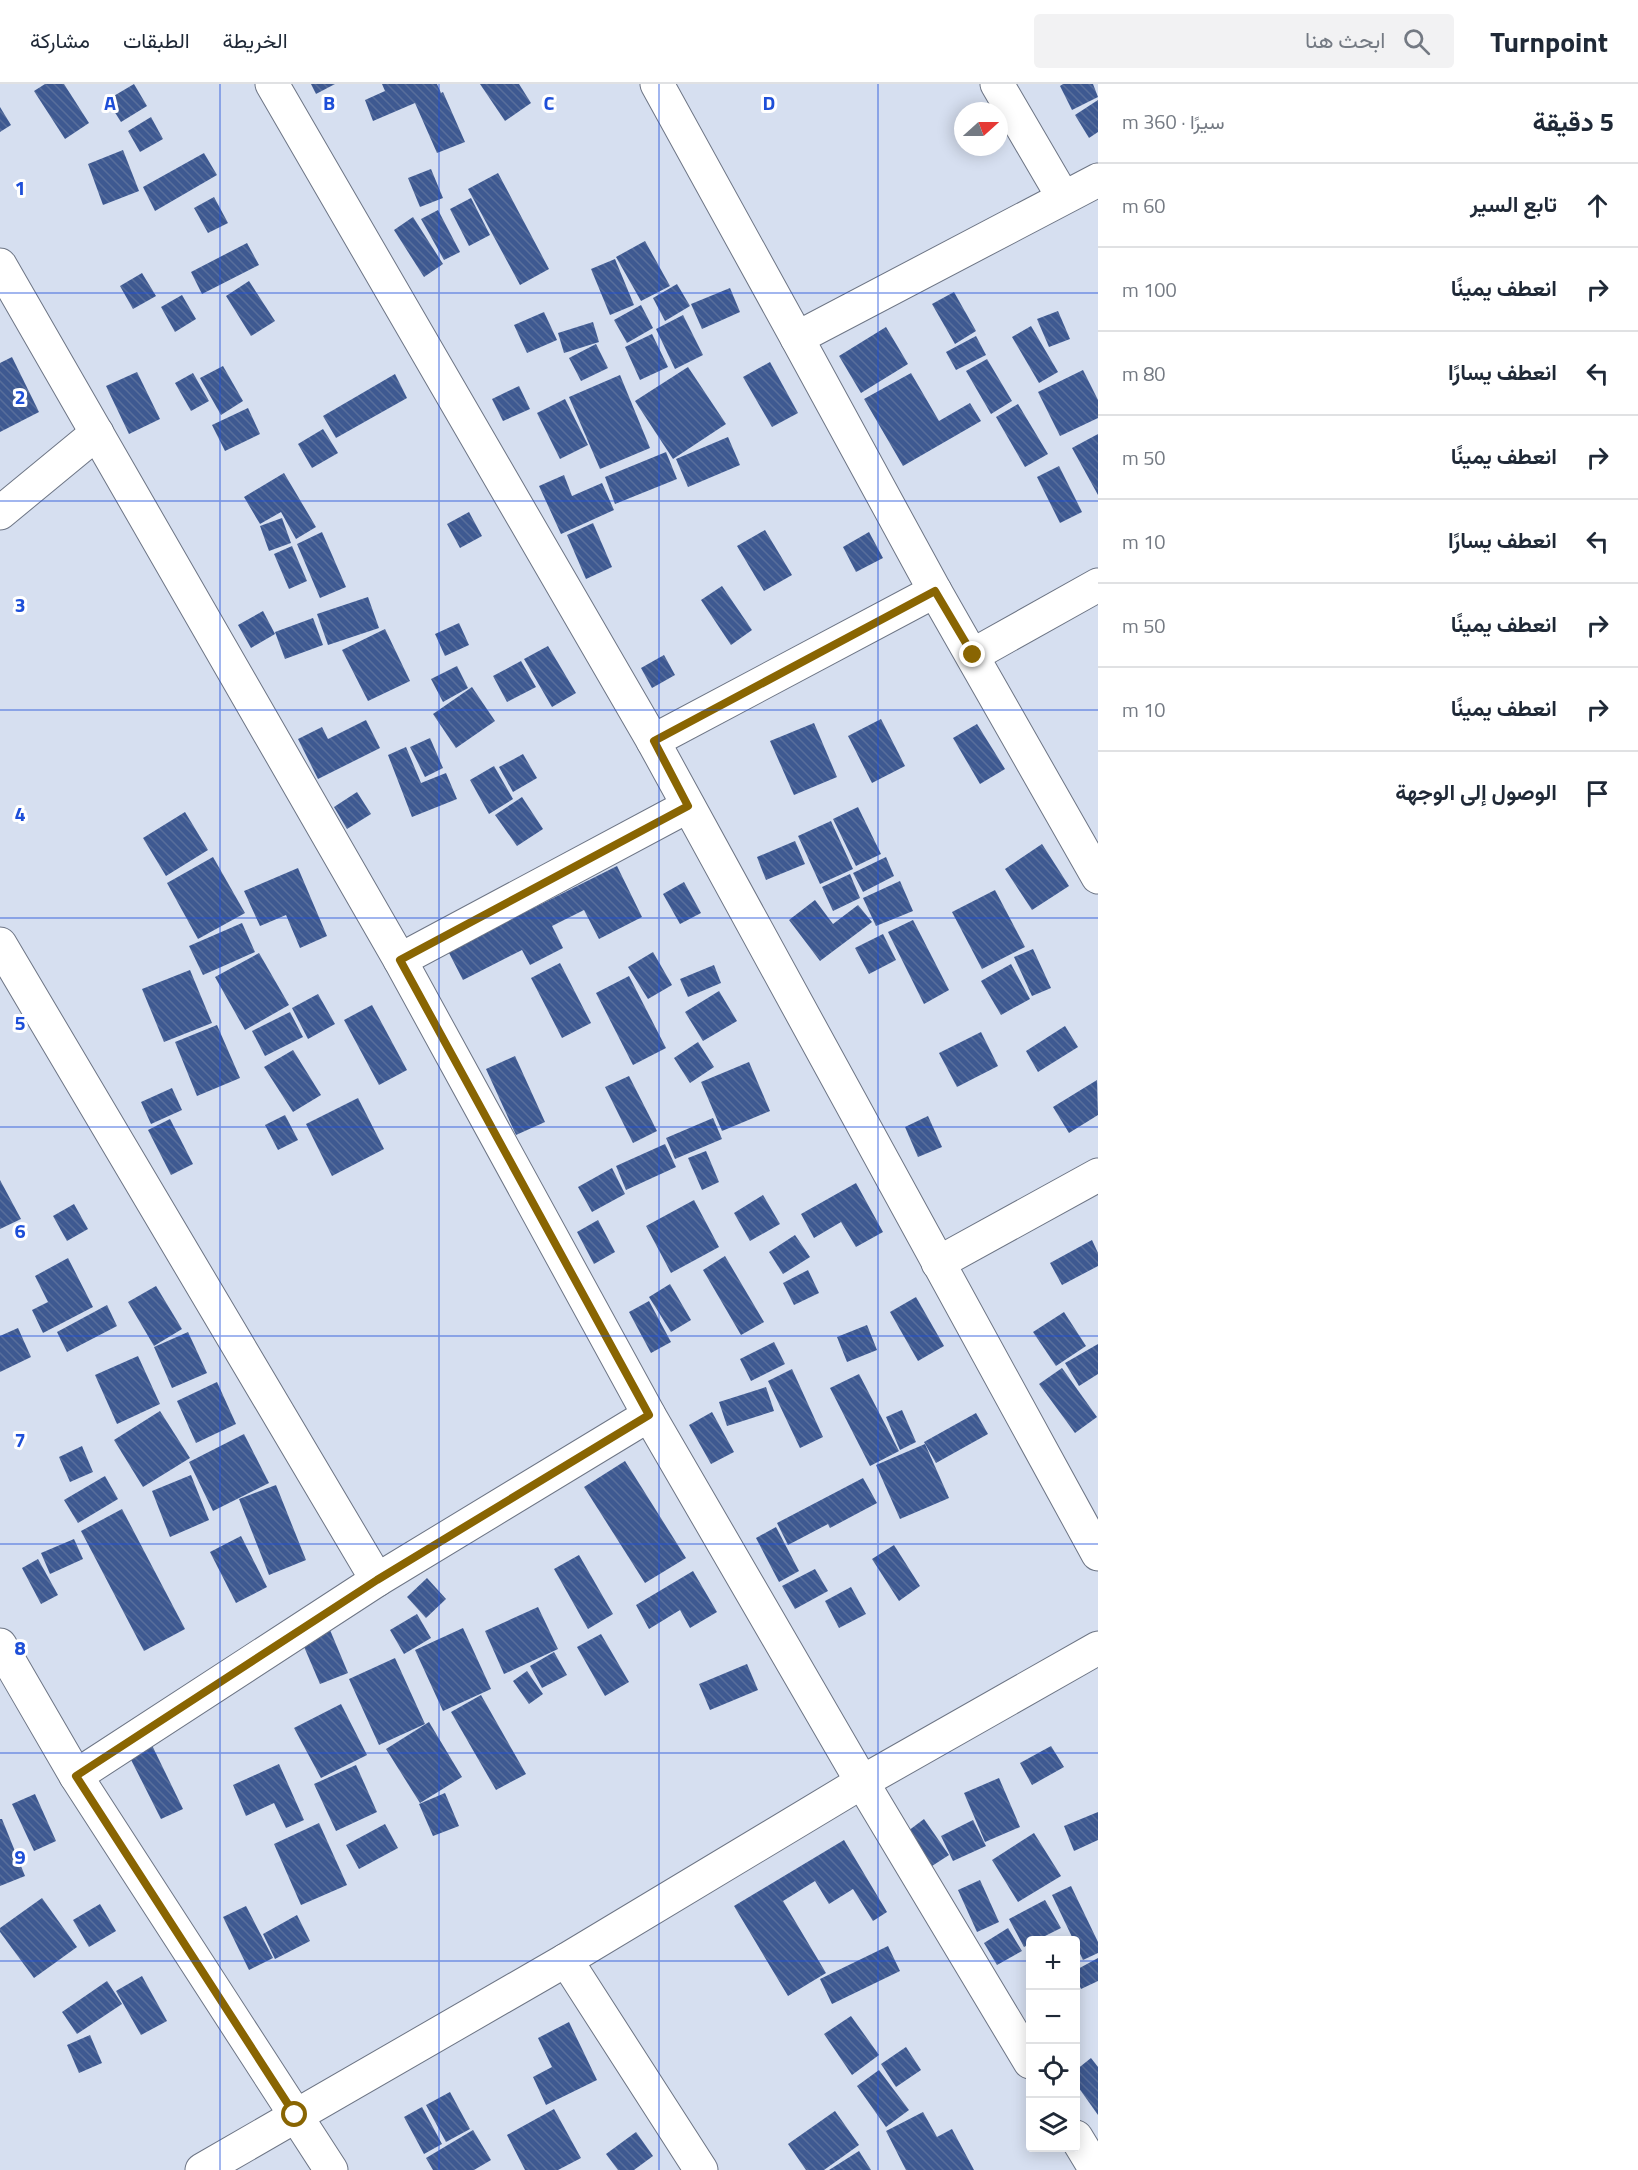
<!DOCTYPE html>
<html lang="ar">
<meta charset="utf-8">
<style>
body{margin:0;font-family:"Titillium Web",Vazirmatn,sans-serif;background:#f2f2f3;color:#1f2937;direction:rtl}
.controls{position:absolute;right:18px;bottom:18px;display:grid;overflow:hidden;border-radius:6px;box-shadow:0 3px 15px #0003}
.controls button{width:54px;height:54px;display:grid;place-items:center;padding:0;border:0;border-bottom:2px solid #e0e1e3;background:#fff;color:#1f2937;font:30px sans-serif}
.compass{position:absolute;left:954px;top:18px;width:54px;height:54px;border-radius:50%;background:#fff;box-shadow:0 3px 15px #0003;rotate:69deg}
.stop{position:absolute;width:18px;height:18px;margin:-14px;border:4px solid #896502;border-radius:50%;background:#fff}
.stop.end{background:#896502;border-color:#fff;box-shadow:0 2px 6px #0008}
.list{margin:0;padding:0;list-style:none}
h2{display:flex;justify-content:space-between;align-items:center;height:78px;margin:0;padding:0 24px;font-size:26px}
h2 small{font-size:20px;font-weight:400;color:#747a83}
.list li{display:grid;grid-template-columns:39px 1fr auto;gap:18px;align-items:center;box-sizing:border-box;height:84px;padding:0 24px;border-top:2px solid #e0e1e3}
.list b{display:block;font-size:22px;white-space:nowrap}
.list em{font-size:20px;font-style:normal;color:#747a83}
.icon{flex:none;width:33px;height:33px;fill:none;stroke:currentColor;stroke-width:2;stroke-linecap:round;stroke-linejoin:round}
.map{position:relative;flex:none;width:1098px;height:2086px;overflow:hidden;direction:ltr}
header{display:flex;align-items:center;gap:36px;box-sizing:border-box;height:84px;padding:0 30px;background:#fff;border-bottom:2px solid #e0e1e3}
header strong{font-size:28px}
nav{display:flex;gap:33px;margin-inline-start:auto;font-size:21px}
.search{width:420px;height:54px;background:#f2f2f3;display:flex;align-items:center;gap:15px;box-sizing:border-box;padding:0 21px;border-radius:6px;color:#747a83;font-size:22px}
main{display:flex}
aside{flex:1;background:#fff}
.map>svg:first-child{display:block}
</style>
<header>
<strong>Turnpoint</strong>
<div class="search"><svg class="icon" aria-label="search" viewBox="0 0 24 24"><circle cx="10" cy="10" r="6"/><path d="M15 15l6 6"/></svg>ابحث هنا</div>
<nav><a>الخريطة</a><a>الطبقات</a><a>مشاركة</a></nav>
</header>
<main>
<aside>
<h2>5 دقيقة<small>سيرًا · 360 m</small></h2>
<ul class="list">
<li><svg class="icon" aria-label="ahead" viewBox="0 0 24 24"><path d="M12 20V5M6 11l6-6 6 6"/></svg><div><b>تابع السير</b></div><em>60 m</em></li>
<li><svg class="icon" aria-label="right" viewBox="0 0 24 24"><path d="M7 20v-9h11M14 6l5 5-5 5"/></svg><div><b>انعطف يمينًا</b></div><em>100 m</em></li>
<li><svg class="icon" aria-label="left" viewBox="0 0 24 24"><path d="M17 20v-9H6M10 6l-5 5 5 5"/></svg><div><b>انعطف يسارًا</b></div><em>80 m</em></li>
<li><svg class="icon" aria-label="right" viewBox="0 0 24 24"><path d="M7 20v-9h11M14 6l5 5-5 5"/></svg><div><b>انعطف يمينًا</b></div><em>50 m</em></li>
<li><svg class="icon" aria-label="left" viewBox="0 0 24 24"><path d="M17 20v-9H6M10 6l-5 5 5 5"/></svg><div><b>انعطف يسارًا</b></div><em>10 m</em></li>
<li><svg class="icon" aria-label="right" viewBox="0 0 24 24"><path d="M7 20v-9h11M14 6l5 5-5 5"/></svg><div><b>انعطف يمينًا</b></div><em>50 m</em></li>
<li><svg class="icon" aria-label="right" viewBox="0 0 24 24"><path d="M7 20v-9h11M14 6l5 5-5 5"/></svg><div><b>انعطف يمينًا</b></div><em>10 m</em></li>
<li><svg class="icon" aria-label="arrive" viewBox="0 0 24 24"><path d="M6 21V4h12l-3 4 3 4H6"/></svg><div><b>الوصول إلى الوجهة</b></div></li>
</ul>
</aside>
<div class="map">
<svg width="1098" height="2086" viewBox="0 0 1098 2086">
<defs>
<pattern id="building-back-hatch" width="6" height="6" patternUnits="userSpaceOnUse" patternTransform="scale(1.5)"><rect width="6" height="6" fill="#3e5991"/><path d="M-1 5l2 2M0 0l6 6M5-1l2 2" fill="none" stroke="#586e9b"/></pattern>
</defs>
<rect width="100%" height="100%" fill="#d6dff0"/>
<g fill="url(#building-back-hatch)">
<polygon points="45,0 64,0 89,39 65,55 34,7"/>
<polygon points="134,0 147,22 121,38 107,16"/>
<polygon points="311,0 335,0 316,10"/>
<polygon points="382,0 437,0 441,9 443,8 465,58 437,69 415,19 373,37 365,16 385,7"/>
<polygon points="480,0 519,0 531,19 505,37"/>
<polygon points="1063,0 1093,0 1098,13 1072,26 1060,2"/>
<polygon points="1098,16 1098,48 1089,54 1075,31"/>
<polygon points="0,23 11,41 0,48"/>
<polygon points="151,33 163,55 140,68 128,47"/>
<polygon points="123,66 139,107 103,121 88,80"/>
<polygon points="204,69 217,91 155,127 143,103"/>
<polygon points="431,85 443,114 420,123 408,94"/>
<polygon points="498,89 549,185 520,201 468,105"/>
<polygon points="214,113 228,139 208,149 194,124"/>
<polygon points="471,114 490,151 469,162 450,125"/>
<polygon points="438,126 460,168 444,176 421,135"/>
<polygon points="413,133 443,180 424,193 394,146"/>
<polygon points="645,157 670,202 641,217 616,173"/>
<polygon points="247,159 259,181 202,210 191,188"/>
<polygon points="615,175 634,221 610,231 591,185"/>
<polygon points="142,189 156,212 133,225 120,202"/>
<polygon points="249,197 275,237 251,252 226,212"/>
<polygon points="677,200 690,222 665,237 653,214"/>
<polygon points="730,204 740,228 702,245 691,220"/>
<polygon points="954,208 976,247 955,260 932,220"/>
<polygon points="182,211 196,235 175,248 161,223"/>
<polygon points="641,221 653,244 627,259 614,236"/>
<polygon points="1058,227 1070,255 1049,263 1037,235"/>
<polygon points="544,228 557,256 527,269 514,241"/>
<polygon points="683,231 703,271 675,285 656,245"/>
<polygon points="593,238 599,258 564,269 558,249"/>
<polygon points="1031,242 1058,288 1039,299 1012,253"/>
<polygon points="886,243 908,280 861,309 839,272"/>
<polygon points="652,250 668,283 640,296 625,263"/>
<polygon points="976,252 986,271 956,286 946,268"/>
<polygon points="596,260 608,284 581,297 569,274"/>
<polygon points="12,273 39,328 0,348 0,279"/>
<polygon points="987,275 1012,317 991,330 966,287"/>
<polygon points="770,278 798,329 772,343 743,293"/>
<polygon points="223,282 243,317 221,331 200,294"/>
<polygon points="688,283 726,340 673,375 635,317"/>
<polygon points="1083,286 1098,316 1098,334 1060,352 1038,308"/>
<polygon points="137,288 160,335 129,350 106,302"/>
<polygon points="193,289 209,317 191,327 175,299"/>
<polygon points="911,289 939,337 970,319 981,337 903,382 864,315"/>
<polygon points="395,290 407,314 336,354 323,332"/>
<polygon points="620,291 650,364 600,385 569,313"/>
<polygon points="519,302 530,325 503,337 492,315"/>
<polygon points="565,315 588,361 560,375 537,329"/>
<polygon points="1018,320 1048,370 1025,383 996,333"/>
<polygon points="248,324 260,350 225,367 212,341"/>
<polygon points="323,345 338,369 312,384 298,360"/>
<polygon points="1098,350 1098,411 1072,364"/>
<polygon points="728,353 740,381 688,403 676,375"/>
<polygon points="666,368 677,395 615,420 605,393"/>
<polygon points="1059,382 1082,428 1060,439 1037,393"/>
<polygon points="284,389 316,443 296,455 281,428 260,440 244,413"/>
<polygon points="564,391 572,412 602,399 614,426 561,450 539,402"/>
<polygon points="469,428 482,452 460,464 447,440"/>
<polygon points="282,434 291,459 269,467 260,442"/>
<polygon points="593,439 612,483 586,495 567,451"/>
<polygon points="765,446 792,491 764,507 737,462"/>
<polygon points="322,448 346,503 320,514 297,460"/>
<polygon points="869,448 883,474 856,488 843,463"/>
<polygon points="292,462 307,497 289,505 274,470"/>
<polygon points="722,502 752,546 731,561 701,516"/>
<polygon points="368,513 379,544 328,561 317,530"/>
<polygon points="263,527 275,550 251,564 238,541"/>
<polygon points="313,534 323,561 285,575 275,548"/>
<polygon points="459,539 469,561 445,572 435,550"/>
<polygon points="385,545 410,597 368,617 342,566"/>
<polygon points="548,562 576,609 552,623 524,575"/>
<polygon points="664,571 675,591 652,604 641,584"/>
<polygon points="521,577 536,603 507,618 493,592"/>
<polygon points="457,582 468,604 443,618 431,595"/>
<polygon points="472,603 495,637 456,664 433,630"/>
<polygon points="881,635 905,682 872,699 848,652"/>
<polygon points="366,636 380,664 318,695 298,655 322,643 328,655"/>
<polygon points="814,639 837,693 794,711 770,657"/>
<polygon points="977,640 1005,685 980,700 953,654"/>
<polygon points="430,654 443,684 425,693 410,663"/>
<polygon points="406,663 421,699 446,689 457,715 412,733 388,671"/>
<polygon points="523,670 537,694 513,708 499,683"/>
<polygon points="494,682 513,715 489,730 470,696"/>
<polygon points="357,708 371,730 347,745 334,723"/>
<polygon points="522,713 543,745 517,762 495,731"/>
<polygon points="858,723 881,770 856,782 833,735"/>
<polygon points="185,728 208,766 166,792 143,754"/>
<polygon points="831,737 853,785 820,800 798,752"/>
<polygon points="795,757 805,780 766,796 757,773"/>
<polygon points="1042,760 1069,802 1032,826 1005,785"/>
<polygon points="213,773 245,829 198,855 167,799"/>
<polygon points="886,773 894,792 863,808 853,789"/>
<polygon points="617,782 642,833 599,855 584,826 552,842 563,864 530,881 522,866 463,896 448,867"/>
<polygon points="298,784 327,852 300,864 286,831 260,842 244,807"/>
<polygon points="850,790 860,814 833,827 822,803"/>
<polygon points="900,797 913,827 876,842 863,814"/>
<polygon points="684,798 701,829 680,840 663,810"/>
<polygon points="995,806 1025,863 982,885 952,828"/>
<polygon points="815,816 833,840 858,821 872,838 820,877 789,836"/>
<polygon points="913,836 949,906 924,920 888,848"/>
<polygon points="242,839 255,868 203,891 189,862"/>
<polygon points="883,850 896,876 869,890 855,864"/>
<polygon points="1033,865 1051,904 1032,912 1014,873"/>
<polygon points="653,868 672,901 648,915 628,883"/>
<polygon points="259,869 289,921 245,946 215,893"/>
<polygon points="560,879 591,939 562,954 531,894"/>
<polygon points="1011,880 1030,915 1001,931 981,897"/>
<polygon points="714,881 721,899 688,913 680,895"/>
<polygon points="190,886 212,939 164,958 142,905"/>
<polygon points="629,892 666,964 633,981 596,909"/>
<polygon points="719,907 737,937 703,957 685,928"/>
<polygon points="318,910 335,940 308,955 292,924"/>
<polygon points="372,921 407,986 379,1001 344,936"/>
<polygon points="290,928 303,953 265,972 252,947"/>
<polygon points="217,941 240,994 197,1012 175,958"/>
<polygon points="1065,942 1078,963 1038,988 1026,967"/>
<polygon points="981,948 998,982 957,1003 939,969"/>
<polygon points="698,958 714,983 690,999 674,974"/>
<polygon points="293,966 321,1011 293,1028 264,983"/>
<polygon points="515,972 545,1038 516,1051 486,985"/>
<polygon points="749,978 770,1027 722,1047 701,998"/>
<polygon points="629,992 657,1047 633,1059 605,1003"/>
<polygon points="1097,996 1098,1031 1069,1049 1053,1023"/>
<polygon points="172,1004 182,1026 151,1040 141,1018"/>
<polygon points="358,1014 384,1065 332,1092 306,1040"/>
<polygon points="285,1031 298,1056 278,1066 265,1041"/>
<polygon points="928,1032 942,1063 918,1073 905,1043"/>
<polygon points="713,1034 722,1055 675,1075 666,1054"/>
<polygon points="170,1035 193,1080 171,1091 148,1046"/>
<polygon points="665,1060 676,1083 626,1106 616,1082"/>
<polygon points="706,1067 719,1098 702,1106 688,1074"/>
<polygon points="612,1084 625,1110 592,1128 578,1103"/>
<polygon points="0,1096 21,1135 0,1145"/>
<polygon points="856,1099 883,1148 856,1163 841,1138 814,1154 801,1130"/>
<polygon points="763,1111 780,1140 750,1157 734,1129"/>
<polygon points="694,1116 719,1163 671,1189 646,1142"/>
<polygon points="74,1120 88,1145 67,1157 53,1132"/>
<polygon points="598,1136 615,1168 594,1180 577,1148"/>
<polygon points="795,1151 810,1173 783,1190 769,1168"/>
<polygon points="1092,1156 1098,1169 1098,1182 1062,1201 1050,1179"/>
<polygon points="725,1172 764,1238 741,1251 703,1186"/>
<polygon points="68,1174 93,1223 43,1249 32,1226 48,1218 35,1192"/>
<polygon points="808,1186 819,1209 794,1221 783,1199"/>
<polygon points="670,1200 691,1236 671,1248 649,1213"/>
<polygon points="156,1202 182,1245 154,1262 128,1218"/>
<polygon points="916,1213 944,1262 918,1277 890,1228"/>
<polygon points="649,1217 671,1258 651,1269 629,1228"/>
<polygon points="107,1221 117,1242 67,1268 57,1248"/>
<polygon points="1064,1228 1086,1262 1056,1282 1033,1248"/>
<polygon points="867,1241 877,1266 847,1278 837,1253"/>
<polygon points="18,1244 31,1273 0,1288 0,1252"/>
<polygon points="188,1248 207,1289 172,1304 154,1263"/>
<polygon points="774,1258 785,1280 751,1297 740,1275"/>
<polygon points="1098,1260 1098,1290 1079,1302 1065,1279"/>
<polygon points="138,1272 160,1320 117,1340 95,1291"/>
<polygon points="1062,1284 1097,1333 1075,1349 1039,1300"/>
<polygon points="792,1285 823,1353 800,1364 768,1297"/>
<polygon points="859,1290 899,1367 870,1382 830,1304"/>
<polygon points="217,1298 236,1340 196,1359 177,1317"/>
<polygon points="766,1303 774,1327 727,1342 719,1318"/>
<polygon points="902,1326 916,1358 900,1366 886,1333"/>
<polygon points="160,1327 190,1374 143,1403 114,1356"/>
<polygon points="712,1328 734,1368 711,1380 689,1341"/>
<polygon points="976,1329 988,1350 936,1379 924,1358"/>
<polygon points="244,1350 269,1399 213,1427 189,1378"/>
<polygon points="925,1360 949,1414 900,1435 876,1381"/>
<polygon points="82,1362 93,1388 70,1398 59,1373"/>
<polygon points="625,1377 686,1474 645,1499 584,1403"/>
<polygon points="191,1391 209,1436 170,1453 152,1407"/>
<polygon points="105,1392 118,1415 78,1439 64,1416"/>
<polygon points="863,1394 877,1419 830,1444 828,1440 788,1461 777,1439"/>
<polygon points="276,1401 306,1476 269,1491 239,1415"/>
<polygon points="122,1425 185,1545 144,1567 81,1447"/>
<polygon points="776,1443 799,1487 779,1498 756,1454"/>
<polygon points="241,1452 267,1503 236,1519 210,1468"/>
<polygon points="74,1455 83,1475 50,1490 41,1469"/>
<polygon points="894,1461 920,1502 899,1517 872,1475"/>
<polygon points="579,1471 613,1530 588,1545 554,1485"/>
<polygon points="38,1475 58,1511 41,1520 22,1484"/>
<polygon points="815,1485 828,1507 795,1525 782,1502"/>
<polygon points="693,1487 717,1528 690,1544 680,1526 649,1545 636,1521"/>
<polygon points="427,1494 446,1515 426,1534 407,1513"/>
<polygon points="851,1503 866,1530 839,1544 825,1517"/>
<polygon points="538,1523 558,1565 504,1590 485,1547"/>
<polygon points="417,1530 431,1554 404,1570 390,1546"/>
<polygon points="463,1544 491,1605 443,1627 415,1566"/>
<polygon points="330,1546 348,1589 320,1600 302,1558"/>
<polygon points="601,1550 629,1598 605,1612 577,1563"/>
<polygon points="554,1568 567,1591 542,1604 530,1582"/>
<polygon points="395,1574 425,1640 379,1661 349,1595"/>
<polygon points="747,1580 758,1606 710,1626 699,1600"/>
<polygon points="527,1587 543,1610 529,1620 513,1597"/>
<polygon points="481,1611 526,1690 496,1706 451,1628"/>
<polygon points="341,1620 367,1671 321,1694 294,1644"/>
<polygon points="429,1638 462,1693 420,1719 386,1665"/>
<polygon points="147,1651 183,1725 161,1735 124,1662"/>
<polygon points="1051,1662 1064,1683 1032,1701 1020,1679"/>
<polygon points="279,1680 304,1736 286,1744 274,1719 246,1732 233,1701"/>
<polygon points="356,1681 377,1728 336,1747 314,1700"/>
<polygon points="999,1694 1020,1743 985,1758 964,1709"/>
<polygon points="445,1709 459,1742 433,1752 419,1720"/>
<polygon points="35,1710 56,1757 34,1767 12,1720"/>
<polygon points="1098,1728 1098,1756 1074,1767 1064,1742"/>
<polygon points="0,1735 2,1735 25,1792 0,1802"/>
<polygon points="924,1735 949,1771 932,1782 908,1747"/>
<polygon points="973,1736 986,1762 953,1777 941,1752"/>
<polygon points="319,1739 347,1801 301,1821 274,1760"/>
<polygon points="385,1740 398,1764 359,1785 346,1761"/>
<polygon points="1034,1749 1061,1792 1018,1818 992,1776"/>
<polygon points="844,1756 887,1828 873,1837 853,1805 829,1820 815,1797 783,1817 826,1889 788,1912 734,1822"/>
<polygon points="980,1796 999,1838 977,1848 958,1806"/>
<polygon points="1071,1802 1098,1858 1098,1869 1083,1876 1052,1811"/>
<polygon points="42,1814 77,1863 34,1894 0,1848 0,1844"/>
<polygon points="1045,1816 1061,1844 1037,1856 1030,1856 1030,1860 1024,1863 1009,1835"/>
<polygon points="100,1820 116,1847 89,1863 73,1836"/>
<polygon points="246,1822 273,1874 249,1886 223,1833"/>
<polygon points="297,1831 310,1857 275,1875 263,1850"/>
<polygon points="1008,1844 1022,1867 997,1881 984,1859"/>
<polygon points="888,1862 900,1887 832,1920 820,1895"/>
<polygon points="1098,1874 1098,1897 1081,1905 1076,1894 1076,1886"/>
<polygon points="142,1892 167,1937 141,1951 116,1907"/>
<polygon points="107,1897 122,1920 77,1950 62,1928"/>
<polygon points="851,1932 879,1971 852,1991 824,1950"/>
<polygon points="569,1938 597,1996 546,2021 533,1993 552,1983 538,1954"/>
<polygon points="90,1951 102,1979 79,1989 67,1961"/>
<polygon points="906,1963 921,1986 896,2003 881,1980"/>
<polygon points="1091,1974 1098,1983 1098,2031 1076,2000 1076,1986"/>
<polygon points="879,1986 909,2026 886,2043 857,2002"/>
<polygon points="450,2008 470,2045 446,2058 426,2021"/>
<polygon points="422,2023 442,2060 424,2070 404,2033"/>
<polygon points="554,2025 581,2074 558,2086 525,2086 507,2051"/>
<polygon points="835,2027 859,2061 824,2086 806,2086 788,2060"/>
<polygon points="923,2028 937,2053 952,2045 974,2086 906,2086 886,2047"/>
<polygon points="473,2046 491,2076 474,2086 433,2086 426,2074"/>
<polygon points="636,2048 653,2072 634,2086 618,2086 606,2070"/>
<polygon points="859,2067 871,2086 829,2086"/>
</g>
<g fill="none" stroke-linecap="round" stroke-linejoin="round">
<defs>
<g id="street">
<polyline points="272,0 653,657 1098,1470"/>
<polyline points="657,0 797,254 1098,96"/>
<polyline points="997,0 1063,113"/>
<polyline points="0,181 400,876 649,1331 862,1698 1030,1978"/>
<polyline points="797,254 935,507 1098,793"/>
<polyline points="0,429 97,349"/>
<polyline points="973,571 1098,501"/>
<polyline points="653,657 935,507"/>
<polyline points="0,860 377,1496 76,1692"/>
<polyline points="400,876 688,722"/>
<polyline points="938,1179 1098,1091"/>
<polyline points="377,1496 649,1331"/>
<polyline points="0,1561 76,1692 331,2086"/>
<polyline points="566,1876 701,2086"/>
<polyline points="1076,2053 1096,2086"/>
<polyline points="202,2086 566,1876 862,1698 1098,1564"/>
</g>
</defs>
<use href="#street" stroke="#6d7585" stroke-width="35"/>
<use href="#street" stroke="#fff" stroke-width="33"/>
</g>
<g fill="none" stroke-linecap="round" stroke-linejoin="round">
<polyline stroke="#896502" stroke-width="8" points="295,2031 76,1692 377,1496 649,1331 400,876 688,722 654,657 935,507 973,571"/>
</g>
<path fill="none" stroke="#1d4ed8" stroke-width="1.5" stroke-opacity="0.55" d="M 220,0 L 220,2086M 439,0 L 439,2086M 659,0 L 659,2086M 878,0 L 878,2086M 0,209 L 1098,209M 0,417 L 1098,417M 0,626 L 1098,626M 0,834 L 1098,834M 0,1043 L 1098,1043M 0,1252 L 1098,1252M 0,1460 L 1098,1460M 0,1669 L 1098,1669M 0,1877 L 1030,1877M 1076,1877 L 1098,1877"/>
<g font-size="20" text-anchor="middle" font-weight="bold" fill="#1d4ed8" stroke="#fff" stroke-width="6" stroke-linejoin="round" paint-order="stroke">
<text x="110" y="26">A</text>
<text x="329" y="26">B</text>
<text x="549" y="26">C</text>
<text x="769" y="26">D</text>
<text x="20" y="111">1</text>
<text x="20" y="320">2</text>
<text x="20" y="528">3</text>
<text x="20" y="737">4</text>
<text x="20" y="946">5</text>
<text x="20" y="1154">6</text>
<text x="20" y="1363">7</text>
<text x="20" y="1571">8</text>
<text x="20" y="1780">9</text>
</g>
</svg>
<div class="controls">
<button>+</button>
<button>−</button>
<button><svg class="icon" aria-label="locate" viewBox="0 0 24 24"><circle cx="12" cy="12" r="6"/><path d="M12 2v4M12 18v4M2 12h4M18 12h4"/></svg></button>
<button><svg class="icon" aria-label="layers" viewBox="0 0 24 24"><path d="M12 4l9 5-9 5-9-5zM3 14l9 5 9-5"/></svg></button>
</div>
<svg class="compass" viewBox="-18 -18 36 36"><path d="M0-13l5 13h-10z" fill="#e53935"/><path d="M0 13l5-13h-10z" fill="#747a83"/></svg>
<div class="stop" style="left:295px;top:2031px"></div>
<div class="stop end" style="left:973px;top:571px"></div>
</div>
</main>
